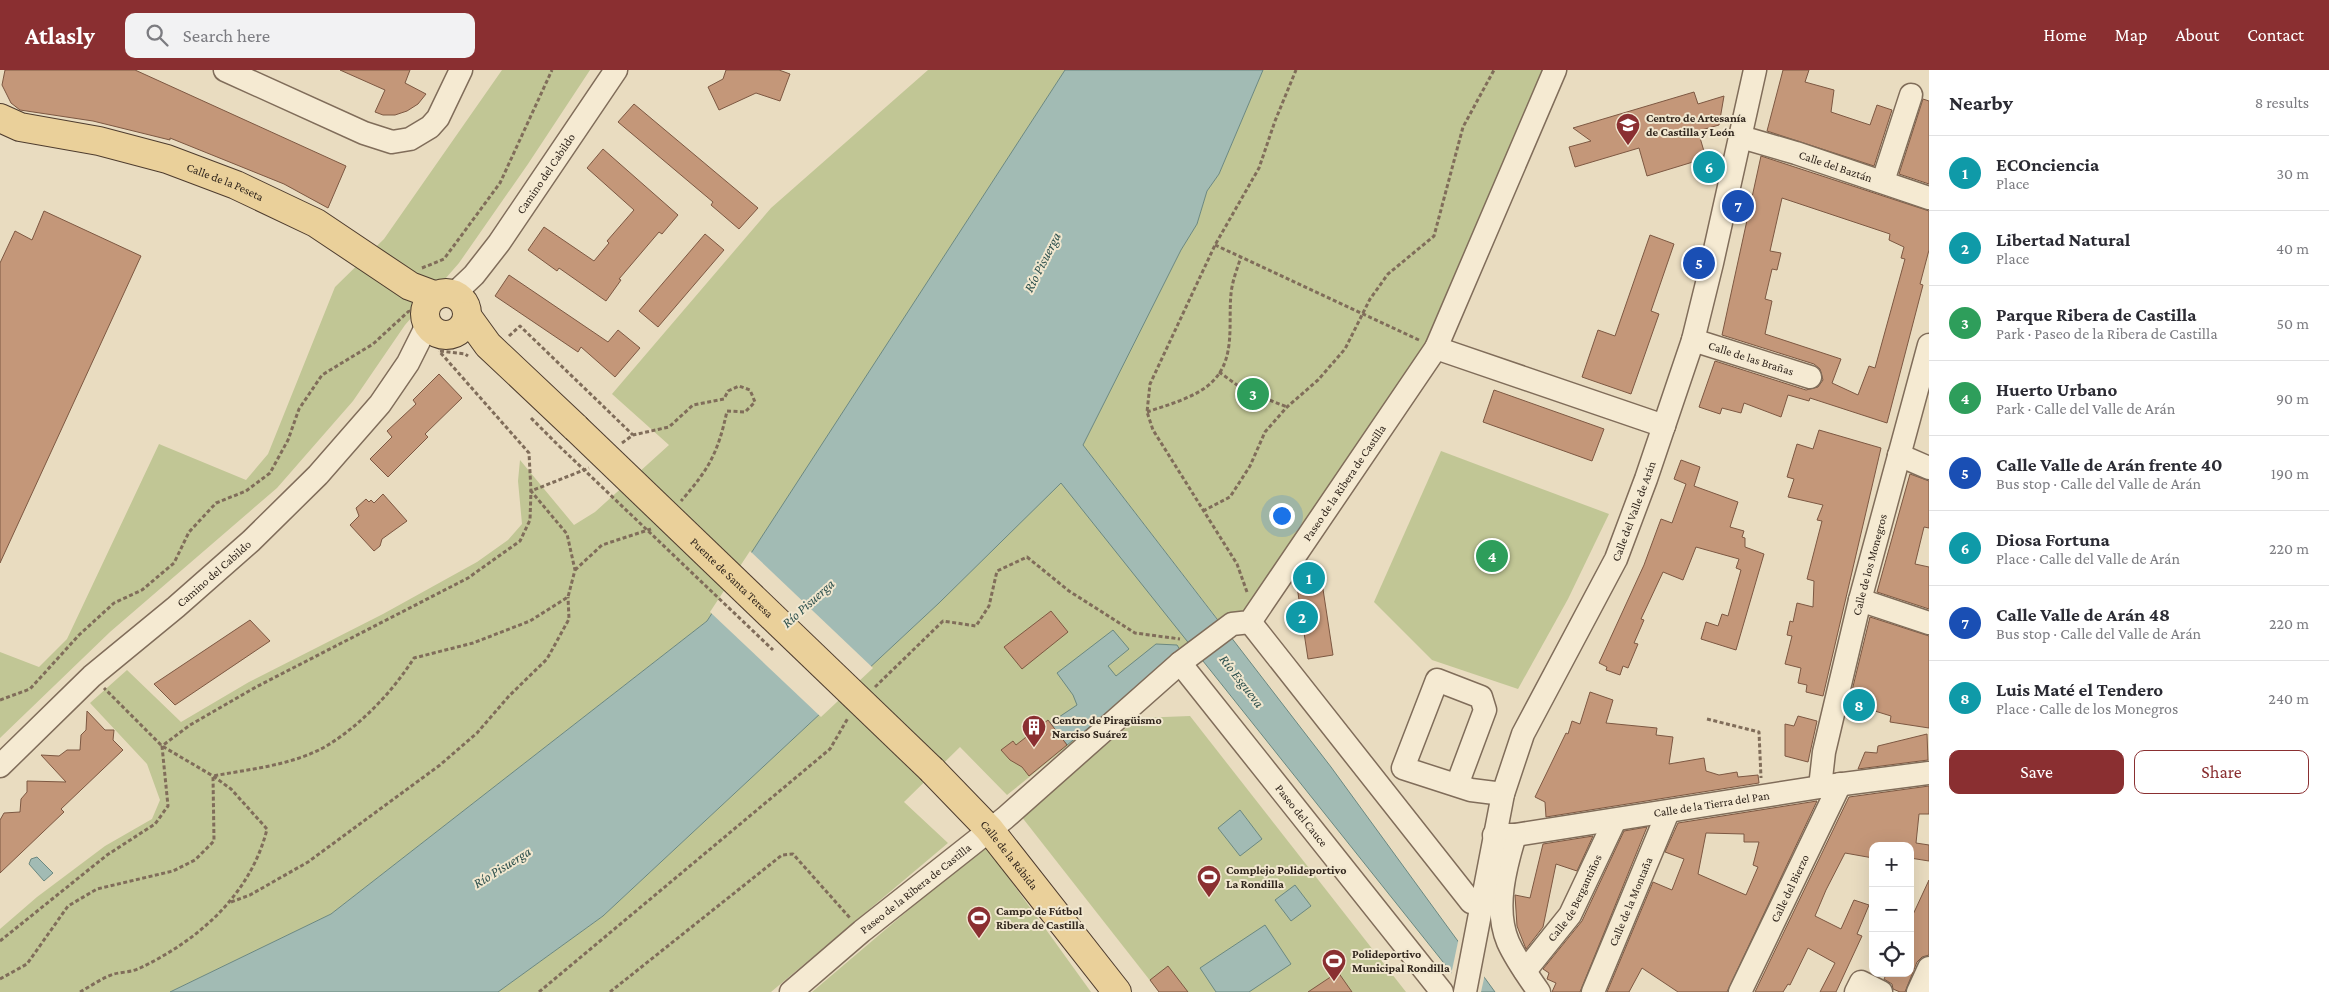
<!DOCTYPE html>
<meta charset="utf-8">
<style>
body{margin:0;font-family:"Crimson Pro",serif;background:#f2f2f3;color:#2b2b33}
.controls{position:absolute;right:15px;bottom:15px;display:grid;overflow:hidden;border-radius:10px;box-shadow:0 5px 20px #0002}
.controls button{width:45px;height:45px;display:grid;place-items:center;padding:0;border:0;border-bottom:1px solid #e1e1e2;background:#fff;color:#2b2b33;font:25px sans-serif}
.you{position:absolute;left:1281px;top:445px;width:18px;height:18px;margin:-12px;border:4px solid #fff;border-radius:50%;background:#1a73e8;box-shadow:0 0 0 8px #1a73e833}
.badge{display:grid;place-items:center;width:32px;height:32px;border-radius:50%;background:#8a2f31;color:#fff;font-size:16px;font-weight:700}
.pin{position:absolute;translate:-50% -50%;border:2px solid #fff;box-shadow:0 1px 5px #0006}
.list{margin:0;padding:0;list-style:none}
h2{display:flex;justify-content:space-between;align-items:center;height:65px;margin:0;padding:0 20px;font-size:21px}
h2 small{font-size:16px;font-weight:400;color:#7c7c81}
.list li{display:grid;grid-template-columns:32px 1fr auto;gap:15px;align-items:center;box-sizing:border-box;height:75px;padding:0 20px;border-top:1px solid #e1e1e2}
.list b{display:block;font-size:19px;white-space:nowrap}
.list p{margin:0;font-size:16px;white-space:nowrap;color:#7c7c81}
.list em{font-size:16px;font-style:normal;color:#7c7c81}
.actions{display:flex;gap:10px;padding:15px 20px}
.actions a{flex:1;padding:11px 0;border:1px solid #8a2f31;border-radius:10px;text-align:center;font-size:18px;color:#8a2f31}
.actions .main{background:#8a2f31;color:#fff}
.icon{flex:none;width:28px;height:28px;fill:none;stroke:currentColor;stroke-width:2;stroke-linecap:round;stroke-linejoin:round}
.map{position:relative;flex:none;width:1929px;height:922px;overflow:hidden}
header{display:flex;align-items:center;gap:30px;box-sizing:border-box;height:70px;padding:0 25px;background:#8a2f31;color:#fff}
header strong{font-size:24px}
nav{display:flex;gap:28px;margin-inline-start:auto;font-size:18px}
.search{width:350px;height:45px;background:#f2f2f3;display:flex;align-items:center;gap:12px;box-sizing:border-box;padding:0 18px;border-radius:10px;color:#7c7c81;font-size:19px}
main{display:flex}
aside{flex:1;background:#fff}
.map>svg:first-child{display:block}
</style>
<header>
<strong>Atlasly</strong>
<div class="search"><svg class="icon" aria-label="search" viewBox="0 0 24 24"><circle cx="10" cy="10" r="6"/><path d="M15 15l6 6"/></svg>Search here</div>
<nav><a>Home</a><a>Map</a><a>About</a><a>Contact</a></nav>
</header>
<main>
<div class="map">
<svg width="1929" height="922" viewBox="0 0 1929 922">
<rect width="100%" height="100%" fill="#e9dcc0"/>
<g fill="#c1c695">
<polygon points="502,0 590,0 528,94 459,193 405,255 353,331 277,418 110,562 0,668 0,582 39,597 67,569 159,374 246,410 268,384 335,217 384,169"/>
<polygon points="928,0 1065,0 707,551 331,844 170,922 0,922 0,859 37,827 105,776 152,749 160,730 147,694 90,633 127,600 181,652 249,612 383,544 477,492 508,470 522,454 518,411 520,390 574,455 595,442 669,375 612,324 771,138"/>
<polygon points="1263,0 1549,0 1431,274 1253,540 1222,555 1083,375 1181,180 1197,154 1207,121 1219,104"/>
<polygon points="1441,381 1609,444 1568,529 1518,619 1432,590 1374,532"/>
<polygon points="1061,412 1192,576 1007,725 960,677 904,732 948,773 771,922 498,922 603,846 939,533"/>
<polygon points="1190,646 1406,922 1159,922 1021,746 1138,648"/>
<polygon points="985,775 1091,922 812,922"/>
</g>
<g fill="#a2bbb4" stroke="#6b8880">
<polygon points="1065,0 1263,0 1219,104 1207,121 1197,154 1181,180 1083,375 1331,697 1495,922 1467,922 1061,413 939,533 603,846 498,922 170,922 331,844 707,551"/>
<polygon points="1113,560 1129,579 1108,596 1116,606 1156,574 1177,575 1182,583 1067,675 1050,653 1077,635 1073,625 1057,603"/>
<polygon points="1240,740 1262,769 1240,786 1218,758"/>
<polygon points="37,787 53,803 44,811 29,794 31,789"/>
<polygon points="1295,815 1311,836 1291,851 1275,830"/>
<polygon points="1265,855 1291,894 1249,922 1216,922 1200,898"/>
</g>
<g fill="#e9dcc0">
<polygon points="750,481 873,598 821,647 710,542"/>
<polygon points="1459,867 1485,904 1481,922 1464,922 1451,905"/>
</g>
<g fill="#c49779" stroke="#7d5842" fill-rule="evenodd">
<polygon points="5,0 135,0 346,96 328,138 284,114 170,68 170,70 93,51 20,40 11,33 2,15"/>
<polygon points="340,0 410,0 405,13 426,24 418,34 407,41 395,45 383,45 375,42 385,20"/>
<polygon points="726,0 779,0 790,4 780,31 756,23 719,40 708,17 723,9"/>
<polygon points="1783,0 1809,0 1805,12 1834,20 1831,42 1870,55 1877,35 1892,40 1874,96 1767,61"/>
<polygon points="1694,22 1698,34 1724,26 1719,55 1698,61 1706,88 1647,106 1639,78 1575,97 1569,77 1591,71 1573,58"/>
<polygon points="1923,29 1929,31 1929,114 1899,104"/>
<polygon points="634,34 758,138 739,159 711,135 713,132 618,52"/>
<polygon points="603,79 678,145 662,164 659,162 619,209 621,210 606,231 559,198 557,201 528,180 544,157 594,191 609,173 607,171 634,140 587,98"/>
<path d="M 1761,86 L 1929,141 L 1929,180 L 1920,214 L 1923,215 L 1887,353 L 1810,328 L 1809,331 L 1788,325 L 1781,347 L 1744,333 L 1741,343 L 1722,338 L 1720,344 L 1699,337 L 1715,291 L 1806,320 L 1818,317 L 1823,310 L 1820,299 L 1814,294 L 1722,265 ZM 1782,128 L 1890,164 L 1889,170 L 1904,177 L 1901,188 L 1905,189 L 1875,298 L 1869,296 L 1858,325 L 1832,313 L 1841,289 L 1765,264 L 1772,231 L 1765,229 L 1772,199 L 1777,200 L 1781,183 L 1770,181 Z"/>
<polygon points="44,141 141,186 0,493 0,193 15,161 32,170"/>
<polygon points="705,164 724,180 658,257 639,241"/>
<polygon points="1650,165 1674,174 1651,241 1659,244 1631,324 1582,307 1598,260 1615,266"/>
<polygon points="509,205 608,272 618,260 640,278 615,307 581,277 578,282 495,226"/>
<polygon points="439,304 462,328 425,364 428,367 388,407 370,389 392,367 387,361 416,334 413,330"/>
<polygon points="1494,320 1604,359 1592,391 1483,352"/>
<polygon points="1819,360 1881,378 1823,626 1806,622 1807,615 1798,613 1801,598 1785,594 1792,566 1787,565 1790,551 1793,552 1797,533 1813,537 1814,511 1807,509 1822,451 1817,450 1823,435 1788,427 1794,409 1787,407 1797,374 1813,379"/>
<polygon points="1681,390 1700,397 1694,416 1738,432 1730,457 1744,461 1742,467 1745,468 1745,477 1764,484 1736,580 1701,569 1706,552 1718,556 1722,544 1728,546 1741,500 1736,498 1739,489 1696,477 1683,510 1663,502 1641,549 1644,550 1634,573 1638,574 1628,598 1623,596 1620,605 1606,600 1607,597 1599,593 1644,495 1661,449 1672,453 1686,414 1674,409"/>
<polygon points="1910,404 1929,411 1929,458 1924,457 1915,494 1929,497 1929,539 1877,522"/>
<polygon points="383,424 407,451 382,469 380,476 374,481 350,455 359,446 356,438 366,429 369,432 371,430 374,433"/>
<polygon points="1321,506 1333,585 1308,589 1296,510"/>
<polygon points="1051,541 1068,562 1022,599 1004,577"/>
<polygon points="1870,547 1929,566 1929,658 1890,652 1891,646 1849,633"/>
<polygon points="250,550 270,571 175,635 154,614"/>
<polygon points="1590,622 1613,630 1606,653 1657,658 1656,665 1673,667 1669,694 1704,688 1706,701 1719,705 1737,702 1738,707 1758,705 1759,713 1546,747 1545,732 1535,727 1566,663 1568,664 1572,651 1580,654"/>
<polygon points="87,641 105,660 114,660 113,670 123,680 61,739 64,742 0,803 0,750 4,743 20,742 21,729 27,722 27,711 66,712 41,685 59,686 67,680 80,680 81,665 86,660"/>
<polygon points="1798,646 1817,651 1808,692 1785,686 1785,654 1794,656"/>
<polygon points="1048,650 1067,675 1029,706 1022,697 1010,690 1001,680 1013,671 1016,675"/>
<polygon points="1927,664 1928,690 1858,699 1865,682 1877,683 1878,676"/>
<polygon points="1929,716 1929,744 1919,744 1916,773 1929,775 1929,791 1910,788 1910,776 1873,776 1873,788 1845,783 1826,820 1815,846 1841,859 1854,830 1869,835 1857,864 1862,866 1836,922 1820,922 1835,893 1808,878 1790,915 1788,914 1783,922 1755,922 1849,727"/>
<path d="M 1817,731 L 1727,922 L 1678,922 L 1642,898 L 1629,922 L 1607,922 L 1653,812 L 1672,820 L 1684,789 L 1665,782 L 1678,753 ZM 1706,763 L 1744,764 L 1744,772 L 1759,772 L 1753,795 L 1758,797 L 1746,825 L 1698,804 Z"/>
<polygon points="1647,757 1580,922 1552,922 1556,913 1547,909 1549,903 1543,899 1582,851 1624,761"/>
<polygon points="1593,766 1577,801 1556,794 1543,857 1526,879 1517,856 1515,825 1530,828 1543,774"/>
<polygon points="1929,810 1929,885 1922,887 1917,892 1905,922 1900,922 1893,919 1892,914 1884,909 1887,903 1910,903 1910,851"/>
<polygon points="1168,896 1188,922 1159,922 1150,910"/>
<polygon points="1338,902 1352,922 1308,922"/>
</g>
<g fill="none" stroke-linecap="round" stroke-linejoin="round">
<defs>
<g id="minor">
<polyline points="225,0 364,63 392,72 410,69 430,57 438,48 461,0"/>
<path id="s1" d="M 1741,67 L 1796,83 L 1929,128"/>
<polyline points="1883,111 1911,25"/>
<path id="s2" d="M 454,224 L 474,205 L 499,173 L 616,0"/>
<path id="s3" d="M 1693,270 L 1810,307"/>
<polyline points="1436,278 1664,356"/>
<polyline points="1899,385 1929,398"/>
<polyline points="1860,530 1929,553"/>
<polyline points="1250,552 1471,832"/>
<path id="s4" d="M 1180,593 L 1442,922"/>
<path id="s5" d="M 0,696 L 92,606 L 176,537 L 251,471 L 318,405 L 380,334 L 408,293 L 427,255"/>
<polyline points="1457,715 1485,640 1481,627 1437,610 1403,698 1471,720 1503,724"/>
<path id="s6" d="M 1820,717 L 1824,682 L 1860,530 L 1929,275"/>
<path id="s7" d="M 1494,765 L 1515,765 L 1820,717 L 1929,703"/>
<path d="M 1515,765 C 1505,798 1494,839 1508,872 C 1516,890 1528,906 1539,922"/>
<path id="s8" d="M 1525,901 L 1570,845 L 1615,750"/>
<path id="s9" d="M 791,922 L 862,861 L 1005,748 L 1180,593 L 1232,554 L 1250,552 L 1436,278 L 1555,0"/>
<path id="s10" d="M 1465,922 L 1503,724 L 1523,664 L 1616,489 L 1646,409 L 1693,270 L 1712,193 L 1755,0"/>
<path id="s11" d="M 1593,922 L 1668,742"/>
<path id="s12" d="M 1740,922 L 1840,714"/>
<polyline points="1856,922 1861,912 1881,922"/>
<polyline points="1918,922 1929,898"/>
</g>
<g id="major">
<path id="s13" d="M 0,48 L 20,57 L 99,71 L 167,89 L 236,115 L 316,153 L 410,216 L 434,225"/>
<circle cx="446" cy="244" r="21"/>
<polyline points="467,246 488,275 576,358"/>
<path id="s14" d="M 932,700 L 989,759 L 1117,922"/>
</g>
</defs>
<use href="#minor" stroke="#806d5a" stroke-width="25"/>
<use href="#major" stroke="#4e3c2e" stroke-width="30"/>
<g stroke="#806d5a" stroke-width="3" stroke-dasharray="4 2.5" stroke-linecap="butt">
<polyline points="1215,175 1419,270"/>
<polyline points="422,198 444,189 500,113 552,0"/>
<polyline points="509,266 520,256 633,365"/>
<polyline points="440,281 465,284 468,286"/>
<polyline points="1219,302 1244,320 1287,337"/>
<path d="M 1147,342 C 1167,335 1198,327 1213,311 C 1236,288 1228,253 1231,224 C 1232,212 1237,199 1241,187"/>
<polyline points="531,348 559,376"/>
<path d="M 622,373 L 633,365 L 669,357 L 693,335 L 724,329 L 728,321 L 739,316 L 750,320 L 755,332 L 745,342 L 727,341 C 718,383 709,399 681,431"/>
<polyline points="1203,441 1230,427 1250,396 1265,362 1287,337 1318,310 1345,279 1370,229 1388,204 1434,166 1463,57 1494,0"/>
<polyline points="575,500 602,475 651,459"/>
<polyline points="1247,522 1237,494 1153,360 1147,342 1150,314 1215,175 1259,98 1275,51 1296,0"/>
<polyline points="875,617 943,551 976,556 989,536 997,501 1027,487 1069,521 1135,563 1180,569"/>
<polyline points="0,630 30,619 79,565 114,533 142,520 174,493 189,462 216,433 246,421 270,403 288,370 299,339 322,305 373,274 409,241 408,238"/>
<polyline points="1707,649 1759,662 1761,708"/>
<polyline points="231,832 250,825 308,792 440,695 477,663 509,626 547,589 569,549 568,527"/>
<polyline points="0,871 107,785 155,754 168,736 162,676 190,655 256,617 468,508 520,471 530,450 531,421 529,383 439,281"/>
<path d="M 0,909 L 27,894 L 68,836 L 97,819 L 173,801 L 195,790 L 214,771 L 213,706 C 250,699 295,695 328,675 C 362,654 393,621 414,588 L 473,573 L 530,551 L 568,527 L 575,500 L 567,464 L 531,421 L 589,398"/>
<path d="M 80,922 C 91,916 102,908 114,904 C 122,902 132,902 140,898 C 199,870 251,824 267,759 L 231,719 L 213,706 L 162,676 L 104,618"/>
<polyline points="539,922 830,679 848,648"/>
<polyline points="610,922 782,785 793,784 850,848"/>
</g>
<use href="#minor" stroke="#f5ead2" stroke-width="22"/>
<use href="#major" stroke="#ead09a" stroke-width="28"/>
<defs>
<g id="major-bridge">
<path id="s15" d="M 576,358 L 932,700"/>
</g>
</defs>
<use href="#major-bridge" stroke="#4e3c2e" stroke-width="30" stroke-linecap="butt"/>
<polyline stroke="#806d5a" stroke-width="3" stroke-dasharray="4 2.5" stroke-linecap="butt" points="559,376 773,580"/>
<use href="#major-bridge" stroke="#ead09a" stroke-width="28"/>
</g>
<defs>
<symbol id="university-pin" viewBox="-11 -11 22 30"><path d="M0 17L-7.5 6A9.5 9.5 0 1 1 7.5 6Z" fill="#8a2f31" stroke="#f1e7cf"/><path d="M0-5L7-2L0 1L-7-2ZM-4 1L0 2.5L4 1V4Q0 6-4 4Z" fill="#fff"/></symbol>
<symbol id="building-pin" viewBox="-11 -11 22 30"><path d="M0 17L-7.5 6A9.5 9.5 0 1 1 7.5 6Z" fill="#8a2f31" stroke="#f1e7cf"/><path d="M-4-6H4V6H1V3H-1V6H-4ZM-2.5-4.3h1.7v1.8h-1.7ZM.8-4.3h1.7v1.8H.8ZM-2.5-1h1.7V.8h-1.7ZM.8-1h1.7V.8H.8Z" fill="#fff"/></symbol>
<symbol id="stadium-pin" viewBox="-11 -11 22 30"><path d="M0 17L-7.5 6A9.5 9.5 0 1 1 7.5 6Z" fill="#8a2f31" stroke="#f1e7cf"/><path d="M0-5a6.5 5 0 1 0 0 10a6.5 5 0 1 0 0-10ZM-3.5-1.8h7v3.6h-7Z" fill="#fff"/></symbol>
</defs>
<g fill-rule="evenodd">
<use href="#university-pin" x="1614" y="41" width="28" height="38"/>
<use href="#building-pin" x="1020" y="643" width="28" height="38"/>
<use href="#stadium-pin" x="1195" y="793" width="28" height="38"/>
<use href="#stadium-pin" x="965" y="834" width="28" height="38"/>
<use href="#stadium-pin" x="1320" y="877" width="28" height="38"/>
</g>
<g text-anchor="middle" dominant-baseline="central" stroke-width="4" stroke-linejoin="round" paint-order="stroke">
<g font-size="12" font-weight="bold" fill="#31261d" stroke="#f1e7cf" text-anchor="start">
<text x="1646" y="48">Centro de Artesanía<tspan x="1646" dy="14">de Castilla y León</tspan></text>
<text x="1052" y="650">Centro de Piragüismo<tspan x="1052" dy="14">Narciso Suárez</tspan></text>
<text x="1226" y="800">Complejo Polideportivo<tspan x="1226" dy="14">La Rondilla</tspan></text>
<text x="996" y="841">Campo de Fútbol<tspan x="996" dy="14">Ribera de Castilla</tspan></text>
<text x="1352" y="884">Polideportivo<tspan x="1352" dy="14">Municipal Rondilla</tspan></text>
</g>
<g font-size="12" fill="#31261d" stroke="#f1e7cf">
<text stroke="none"><textPath href="#s1" startOffset="99">Calle del Baztán</textPath></text>
<text stroke="none"><textPath href="#s2" startOffset="152">Camino del Cabildo</textPath></text>
<text stroke="none"><textPath href="#s13" startOffset="235">Calle de la Peseta</textPath></text>
<text stroke="none"><textPath href="#s3" startOffset="61">Calle de las Brañas</textPath></text>
<text stroke="none"><textPath href="#s9" startOffset="761">Paseo de la Ribera de Castilla</textPath></text>
<text stroke="none"><textPath href="#s10" startOffset="514">Calle del Valle de Arán</textPath></text>
<text stroke="none"><textPath href="#s6" startOffset="228">Calle de los Monegros</textPath></text>
<text stroke="none"><textPath href="#s5" startOffset="288">Camino del Cabildo</textPath></text>
<text stroke="none"><textPath href="#s15" startOffset="216">Puente de Santa Teresa</textPath></text>
<text stroke="none"><textPath href="#s7" startOffset="220">Calle de la Tierra del Pan</textPath></text>
<text stroke="none"><textPath href="#s4" startOffset="195">Paseo del Cauce</textPath></text>
<text stroke="none"><textPath href="#s14" startOffset="115">Calle de la Rábida</textPath></text>
<text stroke="none"><textPath href="#s9" startOffset="162">Paseo de la Ribera de Castilla</textPath></text>
<text stroke="none"><textPath href="#s12" startOffset="115">Calle del Bierzo</textPath></text>
<text stroke="none"><textPath href="#s8" startOffset="89">Calle de Bergantiños</textPath></text>
<text stroke="none"><textPath href="#s11" startOffset="98">Calle de la Montaña</textPath></text>
</g>
<g font-size="14" font-style="italic" fill="#2d504d" stroke="#f1e7cf">
<text transform="translate(1042 192) rotate(-63)">Río Pisuerga</text>
<text transform="translate(808 533) rotate(-42)">Río Pisuerga</text>
<text transform="translate(1242 611) rotate(52)">Río Esgueva</text>
<text transform="translate(502 797) rotate(-32)">Río Pisuerga</text>
</g>
</g>
</svg>
<div class="controls">
<button>+</button>
<button>−</button>
<button><svg class="icon" aria-label="locate" viewBox="0 0 24 24"><circle cx="12" cy="12" r="6"/><path d="M12 2v4M12 18v4M2 12h4M18 12h4"/></svg></button>
</div>
<div class="you"></div>
<div class="pin badge" style="left:1309px;top:508px;background:#0f9aa8">1</div>
<div class="pin badge" style="left:1302px;top:547px;background:#0f9aa8">2</div>
<div class="pin badge" style="left:1253px;top:324px;background:#2e9e5b">3</div>
<div class="pin badge" style="left:1492px;top:486px;background:#2e9e5b">4</div>
<div class="pin badge" style="left:1699px;top:193px;background:#1a4fb4">5</div>
<div class="pin badge" style="left:1709px;top:97px;background:#0f9aa8">6</div>
<div class="pin badge" style="left:1738px;top:136px;background:#1a4fb4">7</div>
<div class="pin badge" style="left:1859px;top:635px;background:#0f9aa8">8</div>
</div>
<aside>
<h2>Nearby<small>8 results</small></h2>
<ul class="list">
<li><span class="badge" style="background:#0f9aa8">1</span><div><b>ECOnciencia</b><p>Place</p></div><em>30 m</em></li>
<li><span class="badge" style="background:#0f9aa8">2</span><div><b>Libertad Natural</b><p>Place</p></div><em>40 m</em></li>
<li><span class="badge" style="background:#2e9e5b">3</span><div><b>Parque Ribera de Castilla</b><p>Park · Paseo de la Ribera de Castilla</p></div><em>50 m</em></li>
<li><span class="badge" style="background:#2e9e5b">4</span><div><b>Huerto Urbano</b><p>Park · Calle del Valle de Arán</p></div><em>90 m</em></li>
<li><span class="badge" style="background:#1a4fb4">5</span><div><b>Calle Valle de Arán frente 40</b><p>Bus stop · Calle del Valle de Arán</p></div><em>190 m</em></li>
<li><span class="badge" style="background:#0f9aa8">6</span><div><b>Diosa Fortuna</b><p>Place · Calle del Valle de Arán</p></div><em>220 m</em></li>
<li><span class="badge" style="background:#1a4fb4">7</span><div><b>Calle Valle de Arán 48</b><p>Bus stop · Calle del Valle de Arán</p></div><em>220 m</em></li>
<li><span class="badge" style="background:#0f9aa8">8</span><div><b>Luis Maté el Tendero</b><p>Place · Calle de los Monegros</p></div><em>240 m</em></li>
</ul>
<div class="actions"><a class="main">Save</a><a>Share</a></div>
</aside>
</main>
